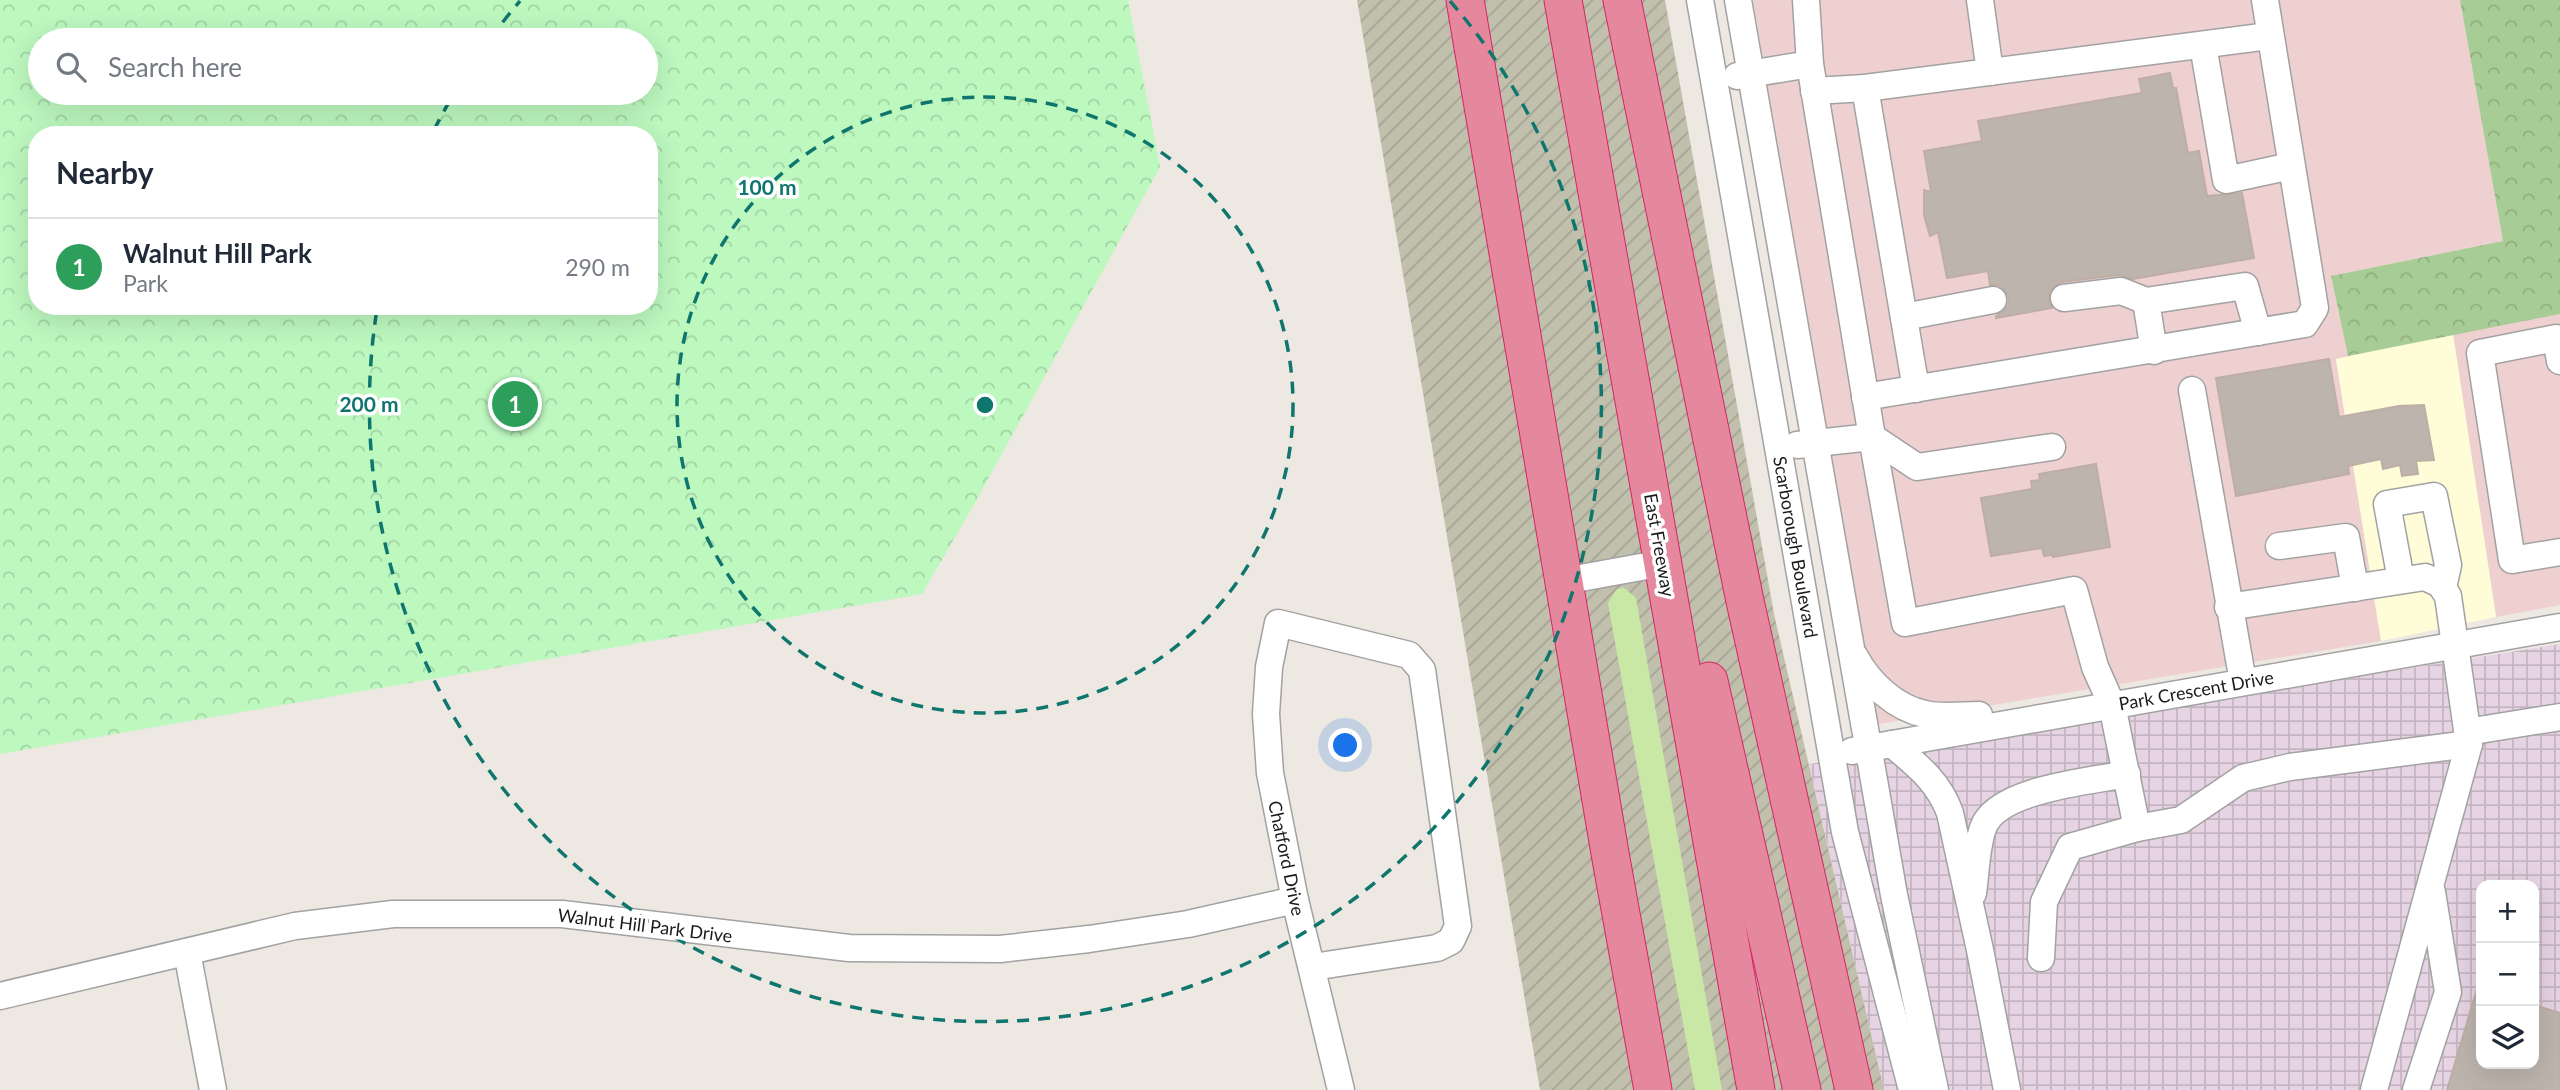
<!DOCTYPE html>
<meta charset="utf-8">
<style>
body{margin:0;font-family:Lato,sans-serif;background:#f2f2f3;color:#1f2937}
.controls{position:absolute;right:21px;bottom:21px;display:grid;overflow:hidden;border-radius:14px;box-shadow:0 7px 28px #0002}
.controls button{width:63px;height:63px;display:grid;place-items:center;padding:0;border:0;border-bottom:2px solid #e0e1e3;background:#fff;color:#1f2937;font:35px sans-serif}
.you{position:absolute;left:1346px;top:746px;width:24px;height:24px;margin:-18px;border:5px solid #fff;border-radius:50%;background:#1a73e8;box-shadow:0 0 0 10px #1a73e833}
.badge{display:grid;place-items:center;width:46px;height:46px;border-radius:50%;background:#2563eb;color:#fff;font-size:23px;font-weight:700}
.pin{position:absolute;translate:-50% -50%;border:4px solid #fff;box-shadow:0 2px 7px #0006}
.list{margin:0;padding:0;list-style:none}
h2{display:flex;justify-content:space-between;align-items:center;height:91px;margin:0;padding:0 28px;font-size:30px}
h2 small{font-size:23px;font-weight:400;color:#747a83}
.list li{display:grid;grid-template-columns:46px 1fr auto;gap:21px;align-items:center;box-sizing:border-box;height:98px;padding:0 28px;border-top:2px solid #e0e1e3}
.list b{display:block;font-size:26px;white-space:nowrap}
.list p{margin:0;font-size:23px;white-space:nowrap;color:#747a83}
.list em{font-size:23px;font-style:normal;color:#747a83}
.icon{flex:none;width:38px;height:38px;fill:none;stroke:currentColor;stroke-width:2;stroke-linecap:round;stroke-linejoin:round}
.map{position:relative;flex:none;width:2560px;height:1090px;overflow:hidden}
.search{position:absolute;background:#fff;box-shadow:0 7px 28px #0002;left:28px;top:28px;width:630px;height:77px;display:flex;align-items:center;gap:18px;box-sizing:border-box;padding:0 24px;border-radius:38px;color:#747a83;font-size:26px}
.panel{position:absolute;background:#fff;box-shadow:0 7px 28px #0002;left:28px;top:126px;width:630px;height:189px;border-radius:28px}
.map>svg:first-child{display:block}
</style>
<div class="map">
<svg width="2560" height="1090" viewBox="0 0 2560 1090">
<defs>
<pattern id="industrial-grid" width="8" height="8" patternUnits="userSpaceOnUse" patternTransform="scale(1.75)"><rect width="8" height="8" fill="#e6d3e3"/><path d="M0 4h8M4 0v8" fill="none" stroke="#c5b5c2"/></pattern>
<pattern id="construction-furrows" width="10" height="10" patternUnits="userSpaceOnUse" patternTransform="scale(1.75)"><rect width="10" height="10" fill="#c1c0ad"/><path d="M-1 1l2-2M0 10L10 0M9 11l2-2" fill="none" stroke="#a5a494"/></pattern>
<pattern id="forest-crowns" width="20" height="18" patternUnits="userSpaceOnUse" patternTransform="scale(1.75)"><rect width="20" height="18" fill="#a8cc96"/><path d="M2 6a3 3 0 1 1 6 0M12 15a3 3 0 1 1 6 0" fill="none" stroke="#90af81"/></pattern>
<pattern id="park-crowns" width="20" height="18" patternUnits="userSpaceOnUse" patternTransform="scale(1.75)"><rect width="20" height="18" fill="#bdf8bf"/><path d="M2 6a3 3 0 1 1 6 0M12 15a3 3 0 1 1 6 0" fill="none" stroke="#a2d4a4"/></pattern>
</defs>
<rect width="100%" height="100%" fill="#ede8e1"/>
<g fill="#eed0d0">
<polygon points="1753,0 2460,0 2503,241 2331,276 2348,356 2336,360 2381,641 1878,724"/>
<polygon points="2560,314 2560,605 2496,617 2453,334"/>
</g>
<path fill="url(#industrial-grid)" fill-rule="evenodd" d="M 2560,644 L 2560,1090 L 1884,1090 L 1809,764 ZM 2481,885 L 2534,885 L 2534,1064 L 2481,1064 Z"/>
<polygon fill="#fffdd8" points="2453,334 2496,617 2381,641 2336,359"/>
<polygon fill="url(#construction-furrows)" points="1357,0 1665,0 1774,614 1884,1090 1540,1090"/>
<polygon fill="#c9e8a6" points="1623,587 1636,598 1722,1090 1695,1090 1608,603 1616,590"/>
<polygon fill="url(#forest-crowns)" points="2460,0 2560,0 2560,314 2348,356 2331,276 2503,241"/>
<path fill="url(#park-crowns)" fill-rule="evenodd" d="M 0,0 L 1128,0 L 1160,167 L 976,501 L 922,594 L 0,754 ZM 40,40 L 646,40 L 646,93 L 40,93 ZM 37,135 L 649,135 L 649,306 L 37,306 Z"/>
<g fill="#bdb4ad" stroke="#beaea4" stroke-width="2">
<polygon points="2170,73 2173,88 2176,88 2188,153 2199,151 2207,196 2242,193 2254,258 2133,279 2119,275 2062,282 2054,286 2049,293 2049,301 2052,308 1996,318 1996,316 2003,312 2008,306 2009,298 2004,289 1998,285 1990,285 1988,271 1947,278 1938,232 1930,236 1924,215 1924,190 1931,192 1924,151 1982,141 1978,121 2142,93 2139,79"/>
<polygon points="2329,359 2339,417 2399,406 2424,405 2434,460 2416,461 2418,474 2402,476 2400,465 2383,469 2381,459 2348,466 2349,474 2236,496 2216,378"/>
<polygon points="2096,464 2110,547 2053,557 2053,555 2044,556 2042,548 1991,556 1981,498 2032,489 2031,481 2040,480 2039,474"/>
<polygon points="2477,989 2481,990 2481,1064 2534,1064 2534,1005 2560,1013 2560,1090 2447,1090"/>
</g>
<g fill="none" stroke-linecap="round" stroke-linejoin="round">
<defs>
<g id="minor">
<polyline points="1700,0 1845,832 1912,1090"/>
<polyline points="1738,0 1894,895 1935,1090"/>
<polyline points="1980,0 1990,72"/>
<polyline points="2203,45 2226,180 2291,166"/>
<polyline points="1737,76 1810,64"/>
<polyline points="1865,88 1916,389"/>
<polyline points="1814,91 1865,88 2269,36"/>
<polyline points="2064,298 2121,291 2146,301"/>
<polyline points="1904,317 1993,300"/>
<polyline points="2154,351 2146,301 2245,286 2258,332"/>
<polyline points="2560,361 2556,338 2480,353 2512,560 2560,552"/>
<polyline points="2192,390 2243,682"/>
<polyline points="1865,397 2305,324 2315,308 2265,0"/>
<polyline points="1872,437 1905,623 2074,590 2095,667 2112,705 2137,828 2181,820 2243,778 2290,767 2469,744"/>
<polyline points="1872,437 1917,467 2052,447"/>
<polyline points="1797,445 1872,437 1810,64 1806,0"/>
<polyline points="2279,546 2346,537 2355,588"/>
<polyline points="2401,580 2387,504 2434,496 2448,565 2443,588"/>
<polyline points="1564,581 1663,563"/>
<polyline points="2228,607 2425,577 2440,584 2448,596 2469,744 2374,1090"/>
<path d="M 1855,657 C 1869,683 1895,708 1925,714 C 1942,718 1961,715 1979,715"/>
<polyline points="2467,732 2560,717"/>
<path d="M 1892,744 C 1917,765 1939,782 1950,813 L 1980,950 L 2007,1090"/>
<polyline points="1852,751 2560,627"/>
<path d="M 1973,893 C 1976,873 1976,848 1983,828 C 1996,789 2091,781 2127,774"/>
<polyline points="187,952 213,1090"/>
<polyline points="2041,958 2044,902 2070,847 2137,828"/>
<polyline points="1313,967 1437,948 1451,941 1458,926 1422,670 1409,655 1278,623 1269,667 1266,714 1270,773 1295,900 1341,1090"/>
<polyline points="0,996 295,926 393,914 562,914 849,948 1000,949 1089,939 1188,924 1295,900"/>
<polyline points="2416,1090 2448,992 2432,892"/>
</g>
<g id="highway">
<polyline points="1465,0 1611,859 1653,1090"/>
<polyline points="1563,0 1756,1090"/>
<polyline points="1622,0 1745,601 1854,1090"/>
<polyline points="1709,681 1802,1090"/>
</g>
</defs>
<use href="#minor" stroke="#a2a2a2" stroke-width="29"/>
<use href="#highway" stroke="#d42567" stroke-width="39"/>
<use href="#minor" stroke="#fff" stroke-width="26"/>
<use href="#highway" stroke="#e5889d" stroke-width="37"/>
</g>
<g fill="none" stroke="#0f766e" stroke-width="3.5" stroke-dasharray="12 9">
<circle cx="985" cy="405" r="308"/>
<path d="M434 130A616 616 0 0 1 452 97M490 39A616 616 0 0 1 520 1M1450 1A616 616 0 1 1 377 309"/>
</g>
<g text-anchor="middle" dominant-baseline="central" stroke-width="7" stroke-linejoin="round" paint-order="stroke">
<g font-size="18" fill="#1b1b1b" stroke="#fff">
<text transform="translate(1660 545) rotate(80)">East Freeway</text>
<text transform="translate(1796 547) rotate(80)">Scarborough Boulevard</text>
<text transform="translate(2196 690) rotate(-10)">Park Crescent Drive</text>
<text transform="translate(1287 858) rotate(78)">Chatford Drive</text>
<text transform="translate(645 925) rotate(7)">Walnut Hill Park Drive</text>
</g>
</g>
<circle cx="985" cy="405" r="10" fill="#0f766e" stroke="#fff" stroke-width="3.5"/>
<g font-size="21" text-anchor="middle" font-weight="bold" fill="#0f766e" stroke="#fff" stroke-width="7" stroke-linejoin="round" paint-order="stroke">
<text x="767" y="195">100 m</text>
<text x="369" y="412">200 m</text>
</g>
</svg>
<div class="controls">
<button>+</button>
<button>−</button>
<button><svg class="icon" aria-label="layers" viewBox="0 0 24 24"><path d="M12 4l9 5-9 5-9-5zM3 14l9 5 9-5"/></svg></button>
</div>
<div class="you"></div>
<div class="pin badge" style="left:515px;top:404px;background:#2e9e5b">1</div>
<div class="search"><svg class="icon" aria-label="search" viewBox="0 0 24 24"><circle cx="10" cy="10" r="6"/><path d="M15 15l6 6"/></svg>Search here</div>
<section class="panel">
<h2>Nearby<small></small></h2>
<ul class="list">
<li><span class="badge" style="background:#2e9e5b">1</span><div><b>Walnut Hill Park</b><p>Park</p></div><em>290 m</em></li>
</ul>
</section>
</div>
